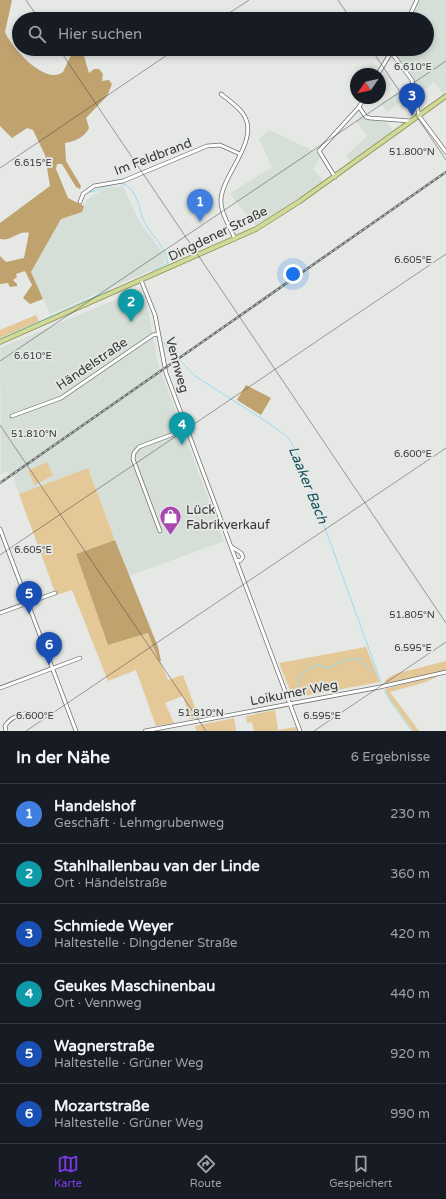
<!DOCTYPE html>
<html lang="de">
<meta charset="utf-8">
<style>
body{margin:0;font-family:"Varela Round",sans-serif;background:#20242c;color:#f1f3f6}
.compass{position:absolute;left:350px;top:68px;width:36px;height:36px;border-radius:50%;background:#171b24;box-shadow:0 2px 6px #0003;rotate:236deg}
.you{position:absolute;left:293px;top:274px;width:14px;height:14px;margin:-10px;border:3px solid #fff;border-radius:50%;background:#1a73e8;box-shadow:0 0 0 6px #1a73e833}
.badge{display:grid;place-items:center;width:26px;height:26px;border-radius:50%;background:#7c3aed;color:#fff;font-size:13px;font-weight:700}
.pin{position:absolute;translate:-50% -33px;filter:drop-shadow(0 1px 2px #0008)}
.pin::after{content:'';position:absolute;top:21px;width:14px;height:12px;background:inherit;clip-path:polygon(0 0,100% 0,50% 100%)}
.list{margin:0;padding:0;list-style:none}
h2{display:flex;justify-content:space-between;align-items:center;height:52px;margin:0;padding:0 16px;font-size:17px}
h2 small{font-size:13px;font-weight:400;color:#9ea1a6}
.list li{display:grid;grid-template-columns:26px 1fr auto;gap:12px;align-items:center;box-sizing:border-box;height:60px;padding:0 16px;border-top:1px solid #363941}
.list b{display:block;font-size:15px;white-space:nowrap}
.list p{margin:0;font-size:13px;white-space:nowrap;color:#9ea1a6}
.list em{font-size:13px;font-style:normal;color:#9ea1a6}
.icon{flex:none;width:22px;height:22px;fill:none;stroke:currentColor;stroke-width:2;stroke-linecap:round;stroke-linejoin:round}
.map{position:relative;flex:none;width:446px;height:731px;overflow:hidden}
.search{position:absolute;background:#171b24;box-shadow:0 2px 6px #0003;left:12px;right:12px;top:12px;height:44px;display:flex;align-items:center;gap:10px;box-sizing:border-box;padding:0 14px;border-radius:22px;color:#9ea1a6;font-size:15px}
.sheet{height:412px;background:#171b24}
nav{display:flex;justify-content:space-around;align-items:center;box-sizing:border-box;height:56px;border-top:1px solid #363941;background:#171b24;font-size:11px;color:#9ea1a6}
nav a{display:grid;justify-items:center;gap:2px}
nav .on{color:#7c3aed}
.map>svg:first-child{display:block}
</style>
<div class="map">
<svg width="446" height="731" viewBox="0 0 446 731">
<rect width="100%" height="100%" fill="#e5e8e5"/>
<g fill="#d5dfd7">
<polygon points="420,0 446,0 446,91 443,94 434,82 414,98 413,93 387,112 381,103 412,84 409,76 392,55 395,49 427,49 427,19 410,19"/>
<polygon points="362,114 369,119 386,121 393,130 350,161 346,156 367,136 356,121"/>
<polygon points="269,130 316,152 320,158 313,170 324,180 275,215 255,225 231,195 232,192 272,167 259,139"/>
<polygon points="123,186 138,219 164,255 165,261 163,264 147,272 50,314 31,272 38,257 61,219 82,212 86,200 106,188"/>
<polygon points="141,289 148,309 158,364 224,541 129,576 88,468 19,494 14,478 6,471 1,474 0,348"/>
</g>
<g fill="#e4c898">
<polygon points="36,315 39,321 0,338 0,330"/>
<polygon points="47,462 53,475 35,485 28,471"/>
<polygon points="88,468 115,540 76,554 108,645 148,633 168,680 183,675 199,718 190,719 183,696 165,703 174,723 156,726 136,670 108,681 72,590 56,595 19,494"/>
<polygon points="366,647 380,682 293,698 279,663"/>
<polygon points="446,661 446,672 386,687 385,680 395,674"/>
<polygon points="443,674 426,682 390,692 419,731 413,731 387,695 385,689"/>
<polygon points="275,710 278,730 296,727 297,731 254,731 252,722 247,723 246,716"/>
<polygon points="234,718 236,731 196,731 195,726"/>
</g>
<g fill="#c0a26f">
<path d="M 0,0 L 12,0 L 5,32 C 11,47 45,86 63,72 L 74,49 L 86,49 L 84,56 L 89,73 L 94,69 L 99,69 L 103,74 L 102,81 L 109,80 L 112,84 L 107,96 L 86,118 L 89,128 C 84,138 75,141 65,143 L 66,161 L 81,186 L 80,189 L 76,187 L 62,164 L 57,164 L 56,169 L 68,198 L 84,206 L 82,212 L 61,219 L 31,272 L 43,299 L 30,304 L 23,298 L 32,285 L 25,271 L 16,274 L 17,277 L 13,280 L 17,284 L 17,286 L 10,287 L 8,283 L 0,284 L 0,256 L 6,262 L 24,258 L 29,233 C 18,230 11,242 0,239 L 0,223 L 50,186 L 45,155 L 33,130 L 27,128 L 12,138 L 0,126 Z"/>
<polygon points="246,385 271,398 261,415 237,400"/>
<polygon points="115,540 158,647 161,661 159,661 148,633 108,645 76,554"/>
</g>
<g fill="none" stroke-linecap="round" stroke-linejoin="round">
<g stroke="#96dcf2" stroke-width="1">
<path d="M 90,192 C 101,191 115,179 126,185 C 138,192 139,210 144,221 C 150,235 165,244 168,263 L 152,271"/>
<polyline points="0,339 110,290"/>
<polyline points="163,342 195,376 270,424 286,436 290,440 300,459 381,682"/>
<polyline points="385,691 389,699 412,731"/>
<polyline points="296,696 300,675 308,669 316,665 329,668 345,660 358,658 373,673"/>
</g>
<defs>
<g id="minor">
<polyline points="408,19 417,0"/>
<polyline points="391,52 412,80 419,116 446,152"/>
<polyline points="378,74 393,49"/>
<path d="M 221,94 C 228,100 241,108 245,117 C 258,142 223,174 221,199 C 220,212 230,227 235,239"/>
<polyline points="359,107 366,117 370,118 411,121"/>
<polyline points="335,177 319,151 359,107 364,98"/>
<polyline points="80,202 83,194 94,186 123,181 207,146 220,145 240,154"/>
<polyline points="141,280 155,315 166,373 300,731"/>
<polyline points="12,416 61,398 153,335 158,334"/>
<polyline points="0,529 76,731"/>
<polyline points="160,531 133,459 134,453 139,447 187,429"/>
<polyline points="232,547 241,553 243,557 240,561 236,560"/>
<polyline points="0,613 55,593"/>
<polyline points="0,688 80,658"/>
<path d="M 6,731 L 5,726 C 12,715 23,713 35,713"/>
<polyline points="145,731 380,687 446,672"/>
</g>
<polyline id="major" points="0,342 256,229 300,201 446,96"/>
</defs>
<use href="#minor" stroke="#6e716e" stroke-width="4.5"/>
<use href="#major" stroke="#88904d" stroke-width="5.5"/>
<use href="#minor" stroke="#fff" stroke-width="3"/>
<use href="#major" stroke="#d1d99b" stroke-width="4"/>
<defs>
<polyline id="rail" points="0,483 446,172"/>
</defs>
<use href="#rail" stroke="#6e706e" stroke-width="2.5"/>
<use href="#rail" stroke="#e5e8e5" stroke-width="1" stroke-dasharray="3" stroke-linecap="butt"/>
</g>
<path fill="none" stroke="#373837" stroke-width="1" stroke-opacity="0.45" d="M 26,0 L 39,19M 338,0 L 351,19M 220,19 L 249,0M 59,49 L 446,623M 371,49 L 446,160M 0,168 L 176,49M 0,361 L 446,61M 0,425 L 206,731M 0,555 L 446,254M 26,731 L 446,448M 314,731 L 446,642"/>
<defs>
<symbol id="shop-pin" viewBox="-11 -11 22 30"><path d="M0 17L-7.5 6A9.5 9.5 0 1 1 7.5 6Z" fill="#a849b2" stroke="#e5e8e5"/><path d="M-5-2.5h2.3a2.7 3.5 0 0 1 5.4 0H5L5.5 6h-11ZM-1.5-2.5h3a1.5 2.3 0 0 0-3 0Z" fill="#fff"/></symbol>
</defs>
<g fill-rule="evenodd">
<use href="#shop-pin" x="158" y="504" width="25" height="34"/>
</g>
<g text-anchor="middle" dominant-baseline="central" stroke-width="3.5" stroke-linejoin="round" paint-order="stroke">
<g font-size="13" fill="#373837" stroke="#e5e8e5">
<text transform="translate(153 157) rotate(-21)">Im Feldbrand</text>
<text transform="translate(218 234) rotate(-26)">Dingdener Straße</text>
<text transform="translate(92 364) rotate(-34)">Händelstraße</text>
<text transform="translate(177 365) rotate(75)">Vennweg</text>
<text transform="translate(294 693) rotate(-11)">Loikumer Weg</text>
</g>
<g font-size="13" fill="#373837" stroke="#e5e8e5" text-anchor="start">
<text x="186" y="510">Lück<tspan x="186" dy="15">Fabrikverkauf</tspan></text>
</g>
<g font-size="14" font-style="italic" fill="#165160" stroke="#e5e8e5">
<text transform="translate(308 485) rotate(68)">Laaker Bach</text>
</g>
</g>
<g font-size="10" text-anchor="middle" fill="#373837" stroke="#e5e8e5" stroke-width="3.5" stroke-linejoin="round" paint-order="stroke">
<text x="413" y="70">6.610°E</text>
<text x="412" y="155">51.800°N</text>
<text x="33" y="166">6.615°E</text>
<text x="413" y="263">6.605°E</text>
<text x="33" y="359">6.610°E</text>
<text x="34" y="437">51.810°N</text>
<text x="413" y="457">6.600°E</text>
<text x="33" y="553">6.605°E</text>
<text x="412" y="618">51.805°N</text>
<text x="413" y="651">6.595°E</text>
<text x="201" y="716">51.810°N</text>
<text x="35" y="719">6.600°E</text>
<text x="322" y="719">6.595°E</text>
</g>
</svg>
<svg class="compass" viewBox="-18 -18 36 36"><path d="M0-13l5 13h-10z" fill="#e53935"/><path d="M0 13l5-13h-10z" fill="#9ea1a6"/></svg>
<div class="you"></div>
<div class="pin badge" style="left:200px;top:222px;background:#3f7fe0">1</div>
<div class="pin badge" style="left:131px;top:322px;background:#0f9aa8">2</div>
<div class="pin badge" style="left:412px;top:116px;background:#1a4fb4">3</div>
<div class="pin badge" style="left:182px;top:445px;background:#0f9aa8">4</div>
<div class="pin badge" style="left:29px;top:614px;background:#1a4fb4">5</div>
<div class="pin badge" style="left:49px;top:665px;background:#1a4fb4">6</div>
<div class="search"><svg class="icon" aria-label="search" viewBox="0 0 24 24"><circle cx="10" cy="10" r="6"/><path d="M15 15l6 6"/></svg>Hier suchen</div>
</div>
<section class="sheet">
<h2>In der Nähe<small>6 Ergebnisse</small></h2>
<ul class="list">
<li><span class="badge" style="background:#3f7fe0">1</span><div><b>Handelshof</b><p>Geschäft · Lehmgrubenweg</p></div><em>230 m</em></li>
<li><span class="badge" style="background:#0f9aa8">2</span><div><b>Stahlhallenbau van der Linde</b><p>Ort · Händelstraße</p></div><em>360 m</em></li>
<li><span class="badge" style="background:#1a4fb4">3</span><div><b>Schmiede Weyer</b><p>Haltestelle · Dingdener Straße</p></div><em>420 m</em></li>
<li><span class="badge" style="background:#0f9aa8">4</span><div><b>Geukes Maschinenbau</b><p>Ort · Vennweg</p></div><em>440 m</em></li>
<li><span class="badge" style="background:#1a4fb4">5</span><div><b>Wagnerstraße</b><p>Haltestelle · Grüner Weg</p></div><em>920 m</em></li>
<li><span class="badge" style="background:#1a4fb4">6</span><div><b>Mozartstraße</b><p>Haltestelle · Grüner Weg</p></div><em>990 m</em></li>
</ul>
</section>
<nav>
<a class="on"><svg class="icon" aria-label="map" viewBox="0 0 24 24"><path d="M3 6l6-2 6 2 6-2v14l-6 2-6-2-6 2zM9 4v14M15 6v14"/></svg>Karte</a>
<a><svg class="icon" aria-label="directions" viewBox="0 0 24 24"><path d="M12 3l9 9-9 9-9-9zM9 14v-3h6M13 9l2 2-2 2"/></svg>Route</a>
<a><svg class="icon" aria-label="saved" viewBox="0 0 24 24"><path d="M7 4h10v16l-5-4-5 4z"/></svg>Gespeichert</a>
</nav>
